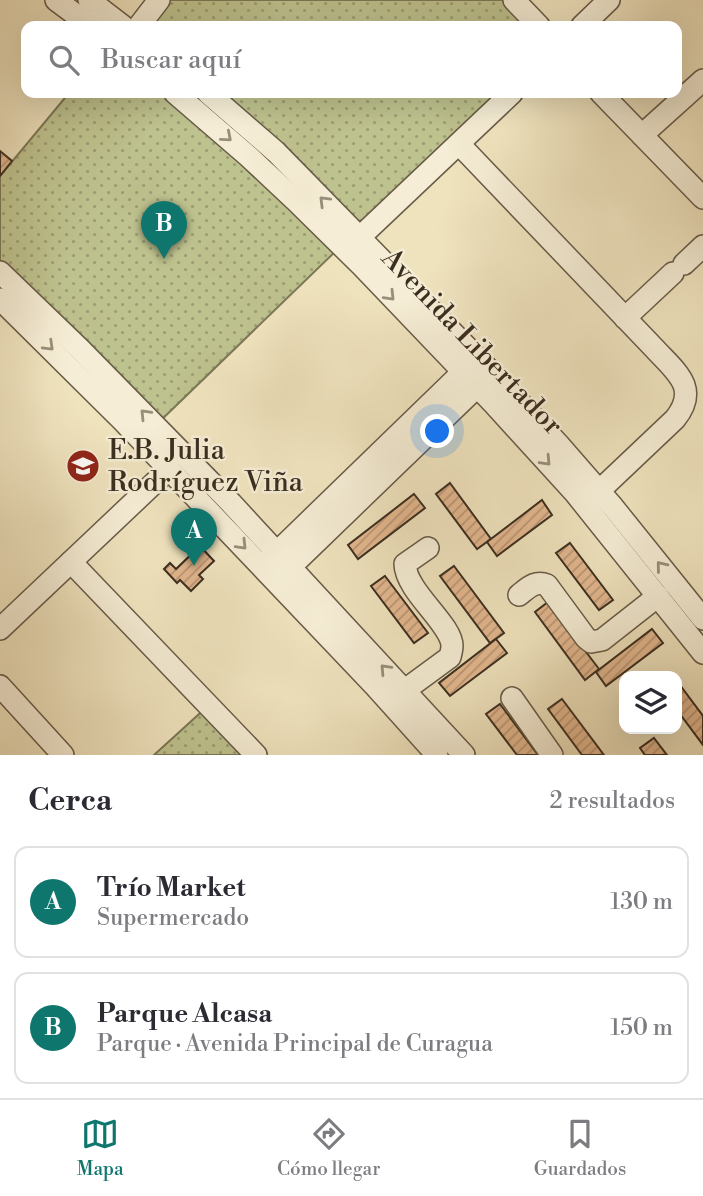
<!DOCTYPE html>
<html lang="es">
<meta charset="utf-8">
<style>
body{margin:0;font-family:"Libre Bodoni",serif;background:#f2f2f3;color:#2b2b33}
.controls{position:absolute;right:21px;bottom:21px;display:grid;overflow:hidden;border-radius:14px;box-shadow:0 7px 28px #0002}
.controls button{width:63px;height:63px;display:grid;place-items:center;padding:0;border:0;border-bottom:2px solid #e1e1e2;background:#fff;color:#2b2b33;font:35px sans-serif}
.you{position:absolute;left:438px;top:432px;width:24px;height:24px;margin:-18px;border:5px solid #fff;border-radius:50%;background:#1a73e8;box-shadow:0 0 0 10px #1a73e833}
.badge{display:grid;place-items:center;width:46px;height:46px;border-radius:50%;background:#0f766e;color:#fff;font-size:23px;font-weight:700}
.pin{position:absolute;translate:-50% -58px;filter:drop-shadow(0 2px 4px #0008)}
.pin::after{content:'';position:absolute;top:37px;width:24px;height:21px;background:inherit;clip-path:polygon(0 0,100% 0,50% 100%)}
.list{margin:0;padding:0;list-style:none}
h2{display:flex;justify-content:space-between;align-items:center;height:91px;margin:0;padding:0 28px;font-size:30px}
h2 small{font-size:23px;font-weight:400;color:#7c7c81}
.list li{display:grid;grid-template-columns:46px 1fr auto;gap:21px;align-items:center;box-sizing:border-box;height:112px;margin:0 14px 14px;padding:0 14px;border:2px solid #e1e1e2;border-radius:14px}
.list b{display:block;font-size:26px;white-space:nowrap}
.list p{margin:0;font-size:23px;white-space:nowrap;color:#7c7c81}
.list em{font-size:23px;font-style:normal;color:#7c7c81}
.icon{flex:none;width:38px;height:38px;fill:none;stroke:currentColor;stroke-width:2;stroke-linecap:round;stroke-linejoin:round}
.map{position:relative;flex:none;width:703px;height:755px;overflow:hidden}
.search{position:absolute;background:#fff;box-shadow:0 7px 28px #0002;left:21px;right:21px;top:21px;height:77px;display:flex;align-items:center;gap:18px;box-sizing:border-box;padding:0 24px;border-radius:14px;color:#7c7c81;font-size:26px}
.sheet{height:343px;background:#fff}
nav{display:flex;justify-content:space-around;align-items:center;box-sizing:border-box;height:98px;border-top:2px solid #e1e1e2;background:#fff;font-size:19px;color:#7c7c81}
nav a{display:grid;justify-items:center;gap:4px}
nav .on{color:#0f766e}
.map>svg:first-child{display:block}
</style>
<div class="map">
<svg width="703" height="755" viewBox="0 0 703 755">
<defs>
<pattern id="park-dots" width="8" height="8" patternUnits="userSpaceOnUse" patternTransform="scale(1.75)"><rect width="8" height="8" fill="#bec28e"/><path d="M2 2h.1M6 6h.1" fill="none" stroke="#9c9e74" stroke-width="1.8" stroke-linecap="round"/></pattern>
<pattern id="building-hatch" width="6" height="6" patternUnits="userSpaceOnUse" patternTransform="scale(1.75)"><rect width="6" height="6" fill="#e3b78e"/><path d="M-1 1l2-2M0 6l6-6M5 7l2-2" fill="none" stroke="#b99574"/></pattern>
</defs>
<rect width="100%" height="100%" fill="#efe3be"/>
<filter id="stains"><feTurbulence type="fractalNoise" baseFrequency=".00286" numOctaves="4"/><feColorMatrix values="0 0 0 0 .2 0 0 0 0 .09 0 0 0 0 .02 0 0 0 .5 -.17"/></filter>
<radialGradient id="worn" r=".72"><stop offset=".6" stop-color="#630" stop-opacity="0"/><stop offset="1" stop-color="#630" stop-opacity=".3"/></radialGradient>
<g fill="url(#park-dots)" stroke="#7c7857" stroke-width="2">
<polygon points="159,0 514,0 539,26 139,26"/>
<polygon points="69,93 175,93 341,246 156,425 0,272 0,176"/>
<polygon points="208,93 512,93 360,237"/>
<polygon points="209,705 256,755 154,755"/>
</g>
<g fill="url(#building-hatch)" stroke="#3b2e20" stroke-width="2">
<polygon points="0,151 12,161 0,176"/>
<polygon points="450,483 491,539 477,549 436,494"/>
<polygon points="414,494 425,508 358,559 348,545"/>
<polygon points="542,500 552,515 497,556 487,542"/>
<polygon points="570,543 613,600 599,610 556,553"/>
<polygon points="200,546 214,561 199,575 203,579 191,591 180,580 177,583 164,569 170,563 176,569"/>
<polygon points="454,566 504,633 490,643 440,576"/>
<polygon points="385,576 428,633 414,643 371,586"/>
<polygon points="548,602 599,669 585,680 535,612"/>
<polygon points="652,629 663,643 606,686 596,672"/>
<polygon points="496,639 507,653 450,696 439,683"/>
<polygon points="677,681 703,716 703,745 677,710"/>
<polygon points="562,699 604,755 582,755 548,709"/>
<polygon points="500,704 538,755 517,755 486,714"/>
<polygon points="654,738 667,755 645,755 640,748"/>
</g>
<g fill="none" stroke-linecap="round" stroke-linejoin="round">
<defs>
<g id="minor">
<polyline points="56,0 91,26"/>
<polyline points="89,0 123,26"/>
<polyline points="514,0 539,26"/>
<polyline points="139,26 159,0"/>
<polyline points="582,26 609,0"/>
<polyline points="175,93 248,156 295,200 362,266 493,403 575,493 703,653"/>
<polyline points="208,93 276,152 497,378 559,445 613,507 703,619"/>
<polyline points="601,93 703,198"/>
<polyline points="642,135 703,80"/>
<path d="M 459,144 L 654,348 C 676,372 700,388 675,419 L 599,491"/>
<polyline points="360,237 512,93"/>
<polyline points="684,264 703,246"/>
<polyline points="0,272 81,350 231,503 464,755"/>
<polyline points="0,299 123,421 375,686 437,755"/>
<polyline points="625,318 673,273"/>
<polyline points="268,561 471,364"/>
<polyline points="71,562 256,755"/>
<polyline points="280,577 486,378"/>
<path d="M 519,595 C 528,588 535,580 547,585 L 586,638 L 591,642 L 602,640 L 658,596"/>
<polyline points="0,629 169,469"/>
<polyline points="0,686 63,755"/>
<path d="M 405,690 L 450,657 C 451,653 452,649 452,646 C 452,624 406,592 405,564 L 428,548"/>
<polyline points="512,698 552,755"/>
</g>
</defs>
<use href="#minor" stroke="#685b48" stroke-width="24"/>
<use href="#minor" stroke="#f5edd5" stroke-width="21"/>
</g>
<defs><path id="oneway-chevron" d="M-2-3.5L2.5 0L-2 3.5" fill="none" stroke-width="1.6" stroke-linecap="round" stroke-linejoin="round" transform="scale(1.75)"/></defs>
<g stroke="#988e7a">
<use href="#oneway-chevron" transform="translate(227 137) rotate(41)"/>
<use href="#oneway-chevron" transform="translate(324 201) rotate(-135)"/>
<use href="#oneway-chevron" transform="translate(390 296) rotate(46)"/>
<use href="#oneway-chevron" transform="translate(49 346) rotate(44)"/>
<use href="#oneway-chevron" transform="translate(145 414) rotate(-134)"/>
<use href="#oneway-chevron" transform="translate(546 461) rotate(47)"/>
<use href="#oneway-chevron" transform="translate(242 545) rotate(46)"/>
<use href="#oneway-chevron" transform="translate(661 566) rotate(-129)"/>
<use href="#oneway-chevron" transform="translate(385 669) rotate(-133)"/>
</g>
<defs>
<symbol id="school-disc" viewBox="-11 -11 22 22"><circle r="9.5" fill="#8f2418" stroke="#f5edd5"/><path d="M0-5L7-2L0 1L-7-2ZM-4 1L0 2.5L4 1V4Q0 6-4 4Z" fill="#fff"/></symbol>
</defs>
<g fill-rule="evenodd">
<use href="#school-disc" x="64" y="447" width="38" height="38"/>
</g>
<g text-anchor="middle" dominant-baseline="central" stroke-width="5" stroke-linejoin="round" paint-order="stroke">
<g font-size="28" fill="#3b2e20" stroke="#f5edd5">
<text transform="translate(472 342) rotate(46)">Avenida Libertador</text>
</g>
<g font-size="28" fill="#3b2e20" stroke="#f5edd5" text-anchor="start">
<text x="108" y="450">E.B. Julia<tspan x="108" dy="32">Rodríguez Viña</tspan></text>
</g>
</g>
<rect width="100%" height="100%" filter="url(#stains)"/>
<rect width="100%" height="100%" fill="url(#worn)"/>
</svg>
<div class="controls">
<button><svg class="icon" aria-label="layers" viewBox="0 0 24 24"><path d="M12 4l9 5-9 5-9-5zM3 14l9 5 9-5"/></svg></button>
</div>
<div class="you"></div>
<div class="pin badge" style="left:194px;top:566px">A</div>
<div class="pin badge" style="left:164px;top:259px">B</div>
<div class="search"><svg class="icon" aria-label="search" viewBox="0 0 24 24"><circle cx="10" cy="10" r="6"/><path d="M15 15l6 6"/></svg>Buscar aquí</div>
</div>
<section class="sheet">
<h2>Cerca<small>2 resultados</small></h2>
<ul class="list">
<li><span class="badge">A</span><div><b>Trío Market</b><p>Supermercado</p></div><em>130 m</em></li>
<li><span class="badge">B</span><div><b>Parque Alcasa</b><p>Parque · Avenida Principal de Curagua</p></div><em>150 m</em></li>
</ul>
</section>
<nav>
<a class="on"><svg class="icon" aria-label="map" viewBox="0 0 24 24"><path d="M3 6l6-2 6 2 6-2v14l-6 2-6-2-6 2zM9 4v14M15 6v14"/></svg>Mapa</a>
<a><svg class="icon" aria-label="directions" viewBox="0 0 24 24"><path d="M12 3l9 9-9 9-9-9zM9 14v-3h6M13 9l2 2-2 2"/></svg>Cómo llegar</a>
<a><svg class="icon" aria-label="saved" viewBox="0 0 24 24"><path d="M7 4h10v16l-5-4-5 4z"/></svg>Guardados</a>
</nav>
